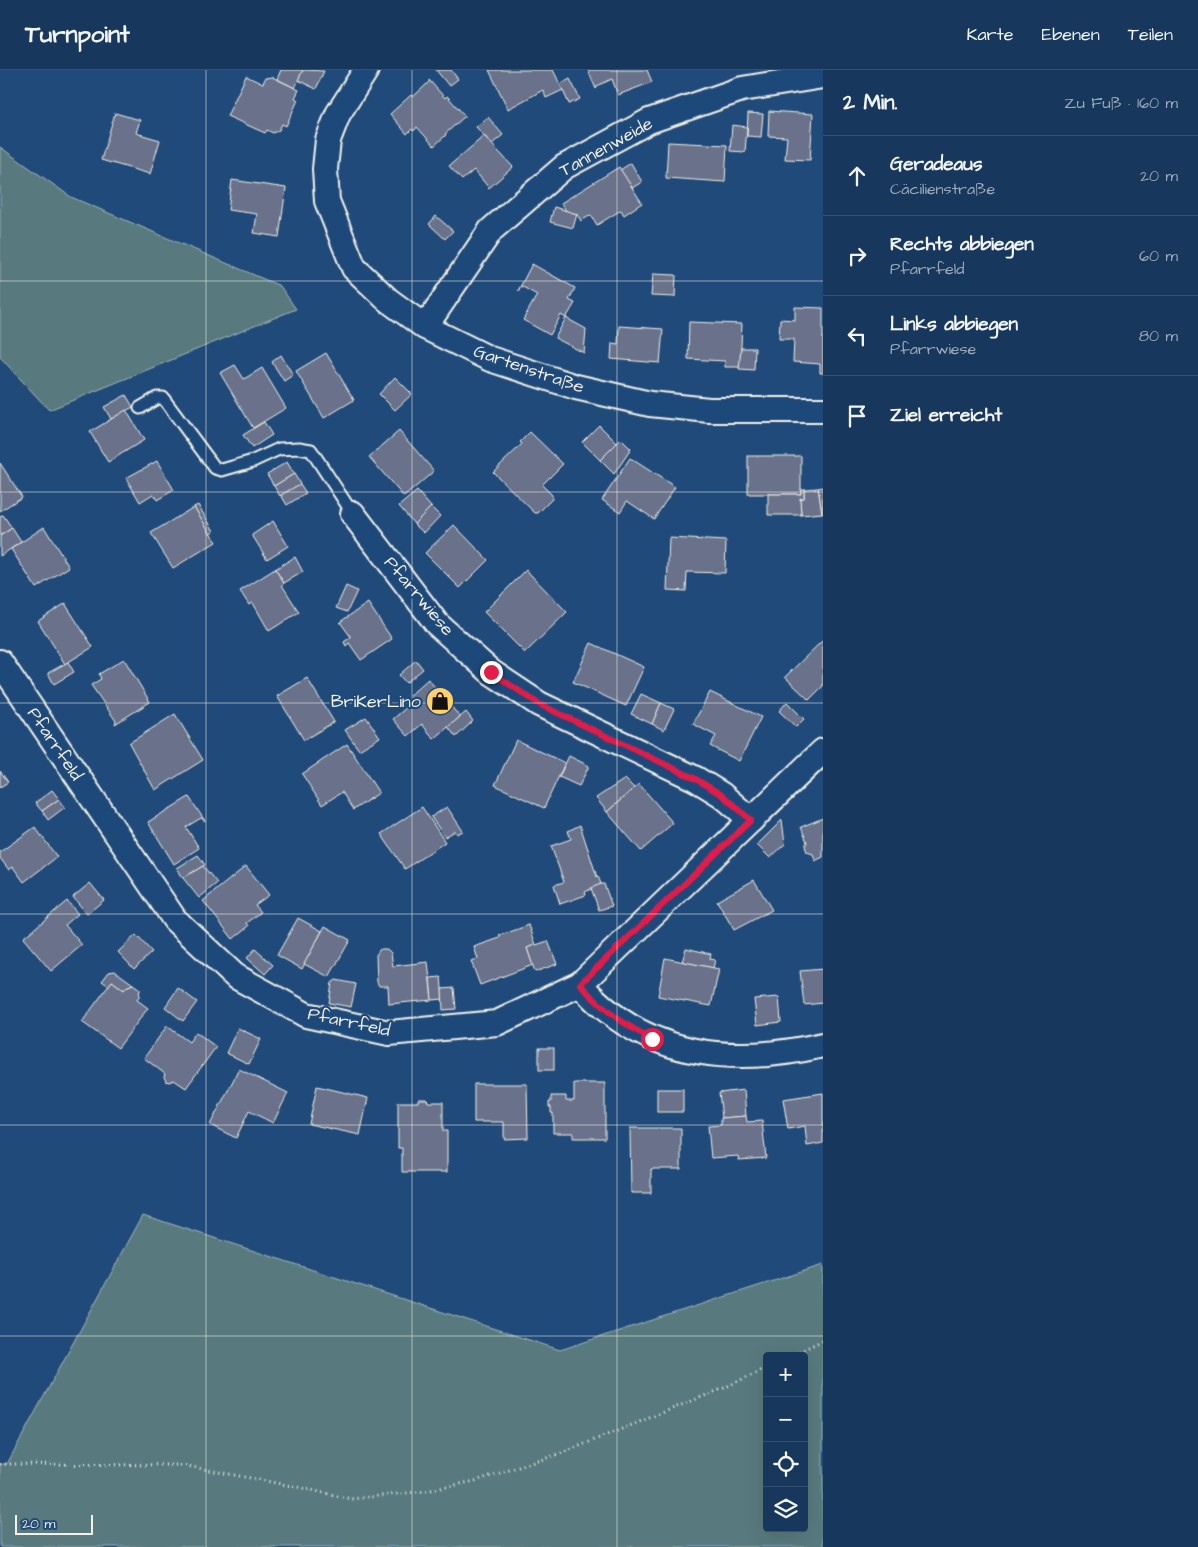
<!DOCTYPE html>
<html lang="de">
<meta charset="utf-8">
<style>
body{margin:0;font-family:"Architects Daughter",sans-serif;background:#203f62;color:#f1f3f6}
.controls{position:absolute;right:15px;bottom:15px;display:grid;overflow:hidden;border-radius:5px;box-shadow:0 5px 20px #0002}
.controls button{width:45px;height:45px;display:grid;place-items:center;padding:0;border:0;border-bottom:1px solid #365272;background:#17385c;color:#f1f3f6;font:25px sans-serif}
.scale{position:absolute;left:15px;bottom:12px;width:78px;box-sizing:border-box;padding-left:5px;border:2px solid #f4f1e8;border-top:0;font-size:14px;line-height:18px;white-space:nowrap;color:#f4f1e8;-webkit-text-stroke:4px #1f4a7a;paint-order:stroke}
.stop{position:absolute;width:15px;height:15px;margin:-11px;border:4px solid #e11d48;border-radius:50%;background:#fff}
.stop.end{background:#e11d48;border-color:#fff;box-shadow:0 1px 5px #0008}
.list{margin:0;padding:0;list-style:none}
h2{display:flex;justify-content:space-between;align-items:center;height:65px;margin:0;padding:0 20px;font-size:21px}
h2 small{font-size:16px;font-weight:400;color:#9eacbb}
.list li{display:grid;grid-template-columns:32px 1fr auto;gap:15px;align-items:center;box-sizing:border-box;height:80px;padding:0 20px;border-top:1px solid #365272}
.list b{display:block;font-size:19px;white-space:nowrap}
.list p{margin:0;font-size:16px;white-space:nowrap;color:#9eacbb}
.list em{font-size:16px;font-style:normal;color:#9eacbb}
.icon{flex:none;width:28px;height:28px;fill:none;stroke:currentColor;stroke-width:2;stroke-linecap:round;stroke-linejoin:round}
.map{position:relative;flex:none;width:823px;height:1477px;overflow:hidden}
header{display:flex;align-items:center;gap:30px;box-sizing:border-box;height:70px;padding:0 25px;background:#17385c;border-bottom:1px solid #365272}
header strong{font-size:24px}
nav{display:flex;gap:28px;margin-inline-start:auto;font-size:18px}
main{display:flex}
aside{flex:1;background:#17385c}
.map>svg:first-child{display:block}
</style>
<header>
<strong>Turnpoint</strong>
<nav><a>Karte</a><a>Ebenen</a><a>Teilen</a></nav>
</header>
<main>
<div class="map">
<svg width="823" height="1477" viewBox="0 0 823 1477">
<rect width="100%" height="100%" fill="#1f4a7a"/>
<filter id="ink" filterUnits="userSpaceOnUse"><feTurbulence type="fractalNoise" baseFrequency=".02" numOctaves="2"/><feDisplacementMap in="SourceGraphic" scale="10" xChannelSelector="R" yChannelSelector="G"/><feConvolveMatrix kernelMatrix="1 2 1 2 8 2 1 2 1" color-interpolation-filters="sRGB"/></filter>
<g filter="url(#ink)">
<g fill="#587a7e" stroke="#a6b6b3" fill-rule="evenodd">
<polygon points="0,77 71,127 280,216 296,239 49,340 0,287"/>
<path d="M 143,1145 L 560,1280 L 823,1195 L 823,1477 L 0,1477 L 0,1394 L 7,1394 ZM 767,1286 L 804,1286 L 804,1458 L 767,1458 Z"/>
</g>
<g fill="#69728a" stroke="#f4f1e8">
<polygon points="281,0 303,0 295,18 277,9"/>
<polygon points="303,0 324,1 316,19 298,10"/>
<polygon points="436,0 451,0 458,9 449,16"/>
<polygon points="489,0 553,0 563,20 546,28 543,20 508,39"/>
<polygon points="588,0 647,0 652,12 618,25 612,9 597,16 597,18 596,19"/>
<polygon points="246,6 263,14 265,8 272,7 299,20 295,28 298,30 286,56 282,54 279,60 273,63 267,60 265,63 227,46"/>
<polygon points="570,9 580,29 569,34 560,14"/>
<polygon points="429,10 445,28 447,26 466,47 464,47 445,64 446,65 434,76 417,57 414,61 412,59 407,64 390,44 411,25 413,27 429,12"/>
<polygon points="769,41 813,44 810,90 785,89 787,67 768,66"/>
<polygon points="115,43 140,50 136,63 160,70 150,104 101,90"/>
<polygon points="748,43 763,44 761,67 747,66"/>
<polygon points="488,47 503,65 492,74 476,57"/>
<polygon points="732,55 747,57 745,82 730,81"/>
<polygon points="484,66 513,97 489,118 474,100 462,110 449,96"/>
<polygon points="668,72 727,75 725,112 666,108"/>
<polygon points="631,93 642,112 632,118 620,100"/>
<polygon points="619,97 642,133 624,145 621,140 597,155 591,145 581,151 577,144 566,141 561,133"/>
<polygon points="232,110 286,118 279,167 254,163 257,144 228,140"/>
<polygon points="554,137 577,144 573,158 550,152"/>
<polygon points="436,146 453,161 445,169 429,154"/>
<polygon points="532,194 575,218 569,230 575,233 566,248 561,245 550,265 523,250 537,225 521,216 518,221"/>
<polygon points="653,204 676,205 675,227 651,226"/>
<polygon points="795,237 823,238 823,303 820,303 820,294 793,292 794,269 779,269 780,249 795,250"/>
<polygon points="566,248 586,259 584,283 555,268"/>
<polygon points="689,252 742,254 740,297 725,297 725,291 688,289"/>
<polygon points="619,256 663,259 660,293 611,289 612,273 618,274"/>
<polygon points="741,278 755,278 754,300 739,299"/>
<polygon points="326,283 354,330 324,348 296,301"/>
<polygon points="281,285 293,305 284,311 272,292"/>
<polygon points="235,295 244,309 262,298 286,338 253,358 220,303"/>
<polygon points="395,307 412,324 395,340 379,324"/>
<polygon points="126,325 133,337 111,349 104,337"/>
<polygon points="126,340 144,370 108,392 90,362"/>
<polygon points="264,352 272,365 252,378 243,365"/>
<polygon points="599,355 617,373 600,390 582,372"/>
<polygon points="399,361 434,401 404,427 369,387"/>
<polygon points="530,362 563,394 542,415 552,425 552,429 538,443 535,443 493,402 522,374 520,372"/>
<polygon points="621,369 631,379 614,404 600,390"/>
<rect x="748" y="386" width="53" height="38"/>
<polygon points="630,388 675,417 654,449 627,431 620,442 602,430"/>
<polygon points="157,391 174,420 157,430 153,424 140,432 126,408"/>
<polygon points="287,392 294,404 274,416 267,404"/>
<polygon points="0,393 22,427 0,441"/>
<polygon points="294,404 300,414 280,426 274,416"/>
<polygon points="300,414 306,423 287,435 281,425"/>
<polygon points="823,417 823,443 822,443 818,418"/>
<polygon points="818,418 822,443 801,445 800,428 804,428 804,419"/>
<polygon points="801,419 804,419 804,428 800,428 801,445 768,445 768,424 801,424"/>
<polygon points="417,421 431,437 414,454 399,436"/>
<polygon points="198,435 214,461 210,463 194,437"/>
<polygon points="194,437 216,472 173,498 151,463"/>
<polygon points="431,437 440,446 424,463 414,454"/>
<polygon points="3,445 12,458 0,466 0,447"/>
<polygon points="273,451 288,476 267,489 252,465"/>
<polygon points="454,455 488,490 460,518 425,483"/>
<polygon points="44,457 69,497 36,518 11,479"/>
<polygon points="12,458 21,472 0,486 0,466"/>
<polygon points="669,468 726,471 725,503 687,502 686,521 667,520"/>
<polygon points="295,487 303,502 284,513 275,499"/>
<polygon points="275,499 284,513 282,515 299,542 269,561 253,533 249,535 240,521"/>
<polygon points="526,500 567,542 525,583 484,542"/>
<polygon points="346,516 357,521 347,542 336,538"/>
<polygon points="66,533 66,535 93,577 65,594 38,551"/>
<polygon points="368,533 392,569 361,590 349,573 346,576 344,572 351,567 340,552"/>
<polygon points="823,570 823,616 809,630 785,607"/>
<polygon points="591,573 644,597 626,636 573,612"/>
<polygon points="124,589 150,632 115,654 116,651 91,615 101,609 99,604"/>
<polygon points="416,590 423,599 406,613 399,605"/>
<polygon points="68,592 74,602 54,614 48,603"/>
<polygon points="307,608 334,652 304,670 277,626"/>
<polygon points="428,609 460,647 434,669 422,654 408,666 393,649 414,631 409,626"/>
<polygon points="710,622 761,647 739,691 710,676 716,666 693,654"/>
<polygon points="641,624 661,633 652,654 631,644"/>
<polygon points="787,632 804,649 796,657 779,641"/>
<polygon points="661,633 674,639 664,660 652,654"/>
<polygon points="466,642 473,651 456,667 448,657"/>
<polygon points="175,644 203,690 155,720 129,673"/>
<polygon points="366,647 380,667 359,680 345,660"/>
<polygon points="516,670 565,693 544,738 495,715"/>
<polygon points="347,674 379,723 353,740 342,722 322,735 302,704"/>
<polygon points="569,686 589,696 579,716 559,707"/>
<polygon points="0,701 8,712 0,717"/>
<polygon points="625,709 634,718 607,742 596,728"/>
<polygon points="639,714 673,753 641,781 607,742"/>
<polygon points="52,720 59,729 42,741 35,733"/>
<polygon points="189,727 205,751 201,748 186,757 199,778 174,794 148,752"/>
<polygon points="59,729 65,737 48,750 42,741"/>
<polygon points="422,737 445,772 405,799 381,764"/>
<polygon points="447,737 463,761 457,764 455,761 445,767 431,747"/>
<polygon points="823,748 823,787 815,791 813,784 807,782 805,776 807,772 801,757"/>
<polygon points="782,750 785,774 770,788 757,775"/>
<polygon points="580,755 597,807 598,806 601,814 585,822 586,825 560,834 554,815 564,812 551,776 571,769 568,761"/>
<polygon points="35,757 57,787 24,812 13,797 9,800 0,788 0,782"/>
<polygon points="198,785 205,795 183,808 177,798"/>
<polygon points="203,796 217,813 199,828 183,808"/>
<polygon points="246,796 269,825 255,835 261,842 247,853 249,856 233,869 203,831"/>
<polygon points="754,810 772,840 734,860 717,831"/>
<polygon points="90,813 104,830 87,844 73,827"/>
<polygon points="601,814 604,814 612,836 599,840 591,818"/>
<polygon points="67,831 78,844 65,855 82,875 51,901 23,868"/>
<polygon points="298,848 322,861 302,899 277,885"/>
<polygon points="529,855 536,875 527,878 533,895 480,915 471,891 478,889 474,877 500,868 499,866"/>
<polygon points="325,856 350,870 329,907 304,894"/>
<polygon points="136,865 152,882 134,899 118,882"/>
<polygon points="548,871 557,894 535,902 527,878"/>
<polygon points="686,878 711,884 710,889 715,890 713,898 682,892"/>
<polygon points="255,879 273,895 265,904 247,888"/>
<polygon points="380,879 387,879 391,883 393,896 428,892 432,930 389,934 388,916 379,916 377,912 376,885"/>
<polygon points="665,888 719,899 711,936 658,926"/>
<polygon points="823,899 823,933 804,935 800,901"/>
<polygon points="115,901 133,914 126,917 124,920 112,911 109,916 102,911 109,902"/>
<polygon points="441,907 443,929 432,930 430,908"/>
<polygon points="336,910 356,914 351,937 329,933 332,913"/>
<polygon points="112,911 124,920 126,917 133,914 140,919 139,927 137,930 148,938 118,978 82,952"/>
<polygon points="178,918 197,932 183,951 165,937"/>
<polygon points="454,918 456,939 443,940 442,919"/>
<polygon points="779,927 781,952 757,955 754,929"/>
<polygon points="167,956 189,972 196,962 216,977 186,1018 174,1010 169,1012 166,1011 164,1007 165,1004 144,988"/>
<polygon points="238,958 261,969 249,994 226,983"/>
<rect x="539" y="978" width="15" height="22"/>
<polygon points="239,999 288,1023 273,1053 249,1041 236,1068 210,1055"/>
<polygon points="574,1013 605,1013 605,1068 573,1068 573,1063 553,1063 553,1043 551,1043 551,1037 549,1037 549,1032 551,1032 551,1026 566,1026 566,1031 574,1031"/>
<polygon points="474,1014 527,1014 528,1068 504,1069 504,1052 474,1052"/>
<polygon points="317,1016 368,1028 360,1065 309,1054"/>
<rect x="657" y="1019" width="26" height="23"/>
<polygon points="744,1020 746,1046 722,1048 719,1023"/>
<polygon points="823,1023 823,1073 807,1076 805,1056 788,1059 783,1029"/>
<polygon points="418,1029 427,1029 428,1032 443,1032 443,1061 447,1061 447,1102 402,1102 402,1078 398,1078 398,1032 418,1032"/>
<polygon points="746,1046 747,1052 762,1051 766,1088 739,1090 738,1086 711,1088 708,1056 721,1055 721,1048"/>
<polygon points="630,1058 681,1058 681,1099 651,1099 651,1123 631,1123"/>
</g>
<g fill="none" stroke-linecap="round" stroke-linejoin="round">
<defs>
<polyline id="service" points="140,338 157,328 163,328 215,398 222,400 253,391 279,379 299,378 311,380 353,444"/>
<g id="minor">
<polyline points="366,0 338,44 328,70 325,99 327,131 354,198 388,230 425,257 490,289 576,317 650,334 709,340 823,340"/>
<polyline points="425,257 491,160 564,97 649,51 742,19 823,6"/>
<polyline points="353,444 437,554 491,602 539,634 696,709 722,725 751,750"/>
<polyline points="0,592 175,850 235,906 306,945 389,963 497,953 580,914 823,681"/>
<path d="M 580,914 C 644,988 732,996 823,975"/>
</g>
</defs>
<use href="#service" stroke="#f4f1e8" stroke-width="15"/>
<use href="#minor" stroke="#f4f1e8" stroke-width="28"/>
<g stroke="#f4f1e8" stroke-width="3" stroke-dasharray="1 4" stroke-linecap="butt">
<polyline points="790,1286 823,1270"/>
<polyline points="0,1394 182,1395 302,1418 351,1429 426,1421 475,1411 562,1383 724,1318 767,1297"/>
</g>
<use href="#service" stroke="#1f4a7a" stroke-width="11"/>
<use href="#minor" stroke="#1f4a7a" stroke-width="24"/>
</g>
</g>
<g fill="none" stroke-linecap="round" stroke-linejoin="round" filter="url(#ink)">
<path stroke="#e11d48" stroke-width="6" d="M 491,602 L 539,634 L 696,709 L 722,725 L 751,750 L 580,914 C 602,939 623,954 652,969"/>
</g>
<path fill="none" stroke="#f4f1e8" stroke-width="1" stroke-opacity="0.55" d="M 206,0 L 206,1477M 412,0 L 412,1477M 617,0 L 617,1477M 0,211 L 823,211M 0,422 L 823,422M 0,633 L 823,633M 0,844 L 823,844M 0,1055 L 823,1055M 0,1266 L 823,1266"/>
<defs>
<symbol id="shop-disc" viewBox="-11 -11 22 22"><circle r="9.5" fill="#ffd166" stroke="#1f4a7a"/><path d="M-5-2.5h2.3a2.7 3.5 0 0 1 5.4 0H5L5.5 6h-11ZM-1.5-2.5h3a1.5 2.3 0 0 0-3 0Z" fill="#111"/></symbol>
</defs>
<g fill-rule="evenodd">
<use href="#shop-disc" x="424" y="615" width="32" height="32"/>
</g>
<g text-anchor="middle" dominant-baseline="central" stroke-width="4.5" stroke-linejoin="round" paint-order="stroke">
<g font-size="18" fill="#f4f1e8" stroke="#1f4a7a">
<text transform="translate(606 77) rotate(-29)">Tannenweide</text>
<text transform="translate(529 299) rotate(19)">Gartenstraße</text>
<text transform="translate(419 526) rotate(50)">Pfarrwiese</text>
<text transform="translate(55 674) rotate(56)">Pfarrfeld</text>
<text transform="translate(349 952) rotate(12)">Pfarrfeld</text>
</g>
<g font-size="18" fill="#f4f1e8" stroke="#1f4a7a" text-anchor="end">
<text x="421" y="631">BriKerLino</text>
</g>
</g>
</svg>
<div class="controls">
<button>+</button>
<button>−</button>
<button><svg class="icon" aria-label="locate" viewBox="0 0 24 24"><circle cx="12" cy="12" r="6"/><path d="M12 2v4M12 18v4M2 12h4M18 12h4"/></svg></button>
<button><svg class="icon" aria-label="layers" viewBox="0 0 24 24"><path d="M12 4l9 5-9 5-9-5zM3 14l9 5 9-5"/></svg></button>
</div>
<div class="scale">20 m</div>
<div class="stop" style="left:652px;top:969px"></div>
<div class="stop end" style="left:491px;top:602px"></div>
</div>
<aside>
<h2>2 Min.<small>Zu Fuß · 160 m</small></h2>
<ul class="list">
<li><svg class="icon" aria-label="ahead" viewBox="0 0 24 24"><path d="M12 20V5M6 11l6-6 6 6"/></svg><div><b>Geradeaus</b><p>Cäcilienstraße</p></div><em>20 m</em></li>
<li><svg class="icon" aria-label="right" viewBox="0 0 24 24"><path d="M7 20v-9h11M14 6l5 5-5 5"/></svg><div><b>Rechts abbiegen</b><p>Pfarrfeld</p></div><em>60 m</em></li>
<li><svg class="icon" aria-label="left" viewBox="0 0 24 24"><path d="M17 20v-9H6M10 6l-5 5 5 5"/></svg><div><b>Links abbiegen</b><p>Pfarrwiese</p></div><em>80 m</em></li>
<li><svg class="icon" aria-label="arrive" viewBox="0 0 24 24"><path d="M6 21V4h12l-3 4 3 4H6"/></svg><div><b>Ziel erreicht</b></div></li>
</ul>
</aside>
</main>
